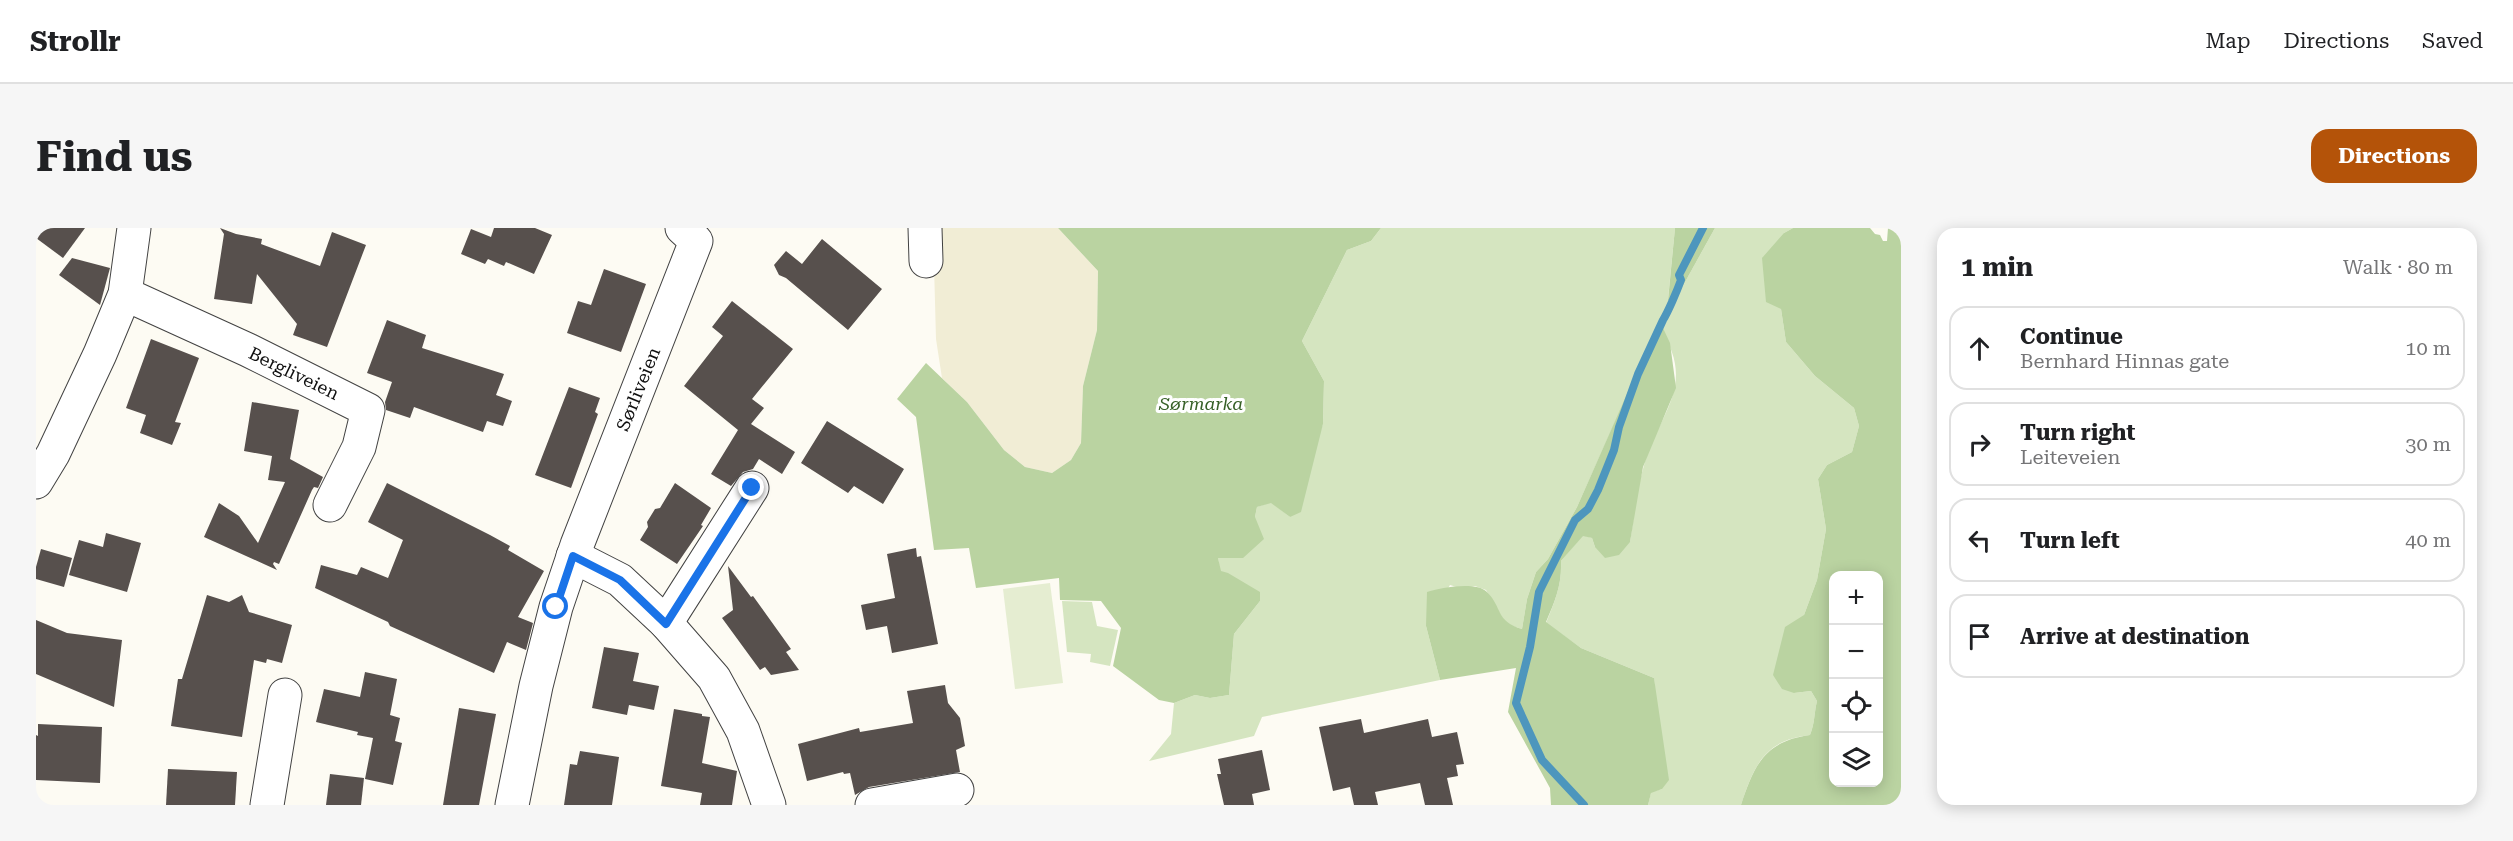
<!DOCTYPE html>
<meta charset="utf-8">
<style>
body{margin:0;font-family:"Roboto Serif",serif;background:#f6f6f6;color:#202124}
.controls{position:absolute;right:18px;bottom:18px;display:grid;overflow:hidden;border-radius:12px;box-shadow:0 3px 15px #0003}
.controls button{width:54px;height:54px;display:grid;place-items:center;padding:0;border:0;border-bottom:2px solid #e0e0e0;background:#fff;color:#202124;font:30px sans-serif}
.stop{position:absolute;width:18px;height:18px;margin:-14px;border:4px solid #1a73e8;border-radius:50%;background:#fff}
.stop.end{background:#1a73e8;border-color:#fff;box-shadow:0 2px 6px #0008}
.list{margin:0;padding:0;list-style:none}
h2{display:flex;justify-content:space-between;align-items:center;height:78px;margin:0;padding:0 24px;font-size:26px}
h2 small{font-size:20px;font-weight:400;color:#757577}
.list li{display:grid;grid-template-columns:39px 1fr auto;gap:18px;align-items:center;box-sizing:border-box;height:84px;margin:0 12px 12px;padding:0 12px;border:2px solid #e0e0e0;border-radius:18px}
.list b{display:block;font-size:22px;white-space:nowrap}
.list p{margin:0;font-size:20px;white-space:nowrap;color:#757577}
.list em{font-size:20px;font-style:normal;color:#757577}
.icon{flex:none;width:33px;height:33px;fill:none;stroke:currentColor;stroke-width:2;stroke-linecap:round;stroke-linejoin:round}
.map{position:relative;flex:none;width:1865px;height:577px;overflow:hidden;border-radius:18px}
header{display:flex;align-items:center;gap:36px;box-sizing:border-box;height:84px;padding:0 30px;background:#fff;border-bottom:2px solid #e0e0e0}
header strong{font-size:28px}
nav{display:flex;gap:33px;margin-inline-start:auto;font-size:21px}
.intro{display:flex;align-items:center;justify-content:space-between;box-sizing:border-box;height:144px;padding:0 36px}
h1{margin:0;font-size:42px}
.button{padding:15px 27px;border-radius:18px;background:#b45309;color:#fff;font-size:21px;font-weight:700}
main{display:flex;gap:36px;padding:0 36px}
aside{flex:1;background:#fff;border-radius:18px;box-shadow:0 3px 15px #0003}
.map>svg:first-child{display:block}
</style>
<header>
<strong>Strollr</strong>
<nav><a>Map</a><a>Directions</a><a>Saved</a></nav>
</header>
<div class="intro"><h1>Find us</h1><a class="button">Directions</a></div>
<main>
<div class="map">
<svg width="1865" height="577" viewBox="0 0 1865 577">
<rect width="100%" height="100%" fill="#fdfbf3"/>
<polygon fill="#f1edd5" points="897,0 1022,0 1062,43 1061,102 1047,158 1045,215 1035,232 1016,245 989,239 968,222 931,174 906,150 900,111"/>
<g fill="#d5e5c0">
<path d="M 1345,0 L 1639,0 L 1632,71 L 1638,74 L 1679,0 L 1757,0 L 1748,5 L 1745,81 L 1750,114 L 1779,148 L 1818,180 L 1823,198 L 1816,224 L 1791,237 L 1782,251 L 1790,301 L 1781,352 L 1768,387 L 1758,465 L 1775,463 L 1781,473 C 1778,485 1779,495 1774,507 C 1729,512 1718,537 1705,577 L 1612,577 L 1615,564 L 1626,561 L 1618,450 L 1545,420 L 1510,395 C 1519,373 1526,357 1525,333 L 1547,307 L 1556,310 L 1559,319 L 1594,314 C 1598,290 1600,264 1607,241 C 1621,185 1664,158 1622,98 L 1541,279 L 1512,331 L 1500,344 L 1491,371 L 1486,401 L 1470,396 L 1450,362 L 1439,358 L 1424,360 L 1414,357 L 1390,398 L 1404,452 L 1226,489 L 1218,508 L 1113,533 L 1135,506 L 1138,475 L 1159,467 L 1174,470 L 1193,467 L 1198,406 L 1224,373 L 1184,343 L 1182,330 L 1219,289 L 1221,279 L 1235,274 L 1254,289 L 1287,196 L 1288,153 L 1266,113 L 1311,22 L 1335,13 Z"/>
<polygon points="1026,373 1056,374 1061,398 1082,402 1074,438 1054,434 1055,426 1031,424"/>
</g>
<g fill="#bad3a1" fill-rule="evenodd">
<polygon points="1022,0 1345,0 1335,13 1311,22 1266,113 1288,153 1287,196 1265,284 1254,289 1235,275 1221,279 1219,289 1228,311 1207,330 1182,330 1185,343 1192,345 1224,364 1224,373 1198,406 1193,467 1174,470 1159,467 1138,475 1123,472 1077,438 1085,400 1065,373 1024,372 1023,350 940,360 933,320 898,322 880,189 861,171 890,135 931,174 968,222 989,239 1016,245 1035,232 1045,215 1047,158 1061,102 1062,43"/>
<polygon points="1639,0 1679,0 1638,74 1632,72"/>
<path d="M 1757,0 L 1834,0 L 1839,6 L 1844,7 L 1847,13 L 1851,13 L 1852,0 L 1865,0 L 1865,577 L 1705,577 C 1718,537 1729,513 1774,507 C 1779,495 1778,485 1781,473 L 1775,463 L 1758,465 L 1746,461 L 1737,447 L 1749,399 L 1768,387 L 1781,352 L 1790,301 L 1782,251 L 1791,237 L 1816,224 L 1823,198 L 1818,180 L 1779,148 L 1750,114 L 1745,81 L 1730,74 L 1726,30 L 1748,5 ZM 1798,347 L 1842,347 L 1842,554 L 1798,554 Z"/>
<path d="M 1621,98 L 1627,100 L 1634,115 L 1640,160 L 1607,239 L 1594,314 L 1583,327 L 1569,330 L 1559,319 L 1556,310 L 1547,308 L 1525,333 C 1526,357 1519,373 1510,394 L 1545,420 L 1618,450 L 1633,552 L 1626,561 L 1615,565 L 1612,577 L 1515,577 L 1514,560 L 1472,484 L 1480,440 L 1404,452 L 1390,398 L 1391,364 C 1404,360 1440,353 1451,364 C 1467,380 1459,393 1486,401 L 1491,371 L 1500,344 L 1512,331 L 1541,279 Z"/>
</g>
<polygon fill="#e5edd1" points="1014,355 1027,455 979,461 967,361"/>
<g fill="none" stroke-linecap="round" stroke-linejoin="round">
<path stroke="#4d96bd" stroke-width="8" d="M 1548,577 L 1506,532 L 1480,475 L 1494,419 L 1503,364 L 1539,292 L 1552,281 L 1562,262 L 1578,222 L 1583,199 L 1602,146 L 1627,92 C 1632,84 1641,63 1645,52 L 1643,47 L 1667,0"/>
</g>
<g fill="#57504d">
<polygon points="0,0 49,0 27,30 0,10"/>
<polygon points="184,0 200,6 226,11 225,16 284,38 296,4 330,17 291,119 257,107 261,96 221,46 216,76 178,71 188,6"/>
<polygon points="458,0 499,0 516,7 498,46 470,34 468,38 452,31 449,36 425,26 435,1 455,9"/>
<polygon points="786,11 846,61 812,102 750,50 743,47 738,37 750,23 766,36"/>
<polygon points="36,30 74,40 64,77 23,47"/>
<polygon points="568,41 610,56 585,124 531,105 542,73 555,77"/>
<polygon points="696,73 757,121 716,171 728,180 715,196 759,224 746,246 723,231 717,241 707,244 695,258 675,246 702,202 648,158 687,108 676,99"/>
<polygon points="351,92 390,107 386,120 468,146 460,167 476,173 467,198 451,193 447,204 378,179 374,190 350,182 349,174 356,154 331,145"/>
<polygon points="115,111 163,130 139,194 145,195 136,217 104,205 110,187 90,180"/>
<polygon points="533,159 564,170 559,184 562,186 535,260 499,247"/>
<polygon points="216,174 263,182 254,231 287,249 282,260 278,259 276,262 243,336 238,334 237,336 241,342 168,309 183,275 203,288 222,315 249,254 232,252 236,228 208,223"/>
<polygon points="791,193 868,241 847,276 818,258 812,265 765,235"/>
<polygon points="351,255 454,307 474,318 472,322 508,343 482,389 497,395 490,422 471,414 458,445 354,398 352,394 279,360 285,337 321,347 325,339 352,350 367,312 332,294"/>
<polygon points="639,255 675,280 665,297 667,298 641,336 604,312 612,299 611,294 619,281 624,280"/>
<polygon points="70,305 105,315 91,364 33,347 43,312 67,319"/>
<polygon points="880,320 881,329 885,328 902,416 856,425 851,398 830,402 825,377 859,370 851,326"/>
<polygon points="5,321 36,330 28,359 0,351 0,339"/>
<polygon points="692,338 715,369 717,368 755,421 750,424 763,442 735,447 729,439 724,442 686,390 697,382"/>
<polygon points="171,367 193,374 206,367 213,384 256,397 246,435 231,431 230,435 218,432 206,509 135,498 142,451 146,451"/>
<polygon points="0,392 31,405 86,412 78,479 0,446"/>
<polygon points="568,419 603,425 597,453 623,458 618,482 593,477 591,487 556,480"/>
<polygon points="329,444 361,451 354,487 364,490 359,513 366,515 357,557 329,551 337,510 321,507 322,504 280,494 288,461 324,469"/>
<polygon points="909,457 912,475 924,490 929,518 920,522 924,544 833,559 819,567 814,545 808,546 807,544 771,553 762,516 823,500 824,504 877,495 871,463"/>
<polygon points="423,480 460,486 443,577 407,577"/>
<polygon points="638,481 666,486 666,488 674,489 666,535 701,543 696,577 664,577 666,565 625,558"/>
<polygon points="1325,491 1328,505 1392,491 1396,509 1421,504 1428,536 1420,537 1422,548 1411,550 1417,577 1389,577 1384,555 1339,564 1342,577 1318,577 1314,559 1297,563 1283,499"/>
<polygon points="2,496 66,499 64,555 0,552 0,507 2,508"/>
<polygon points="1226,522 1234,562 1216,566 1218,577 1188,577 1181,546 1185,546 1182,531"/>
<polygon points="544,523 583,529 576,577 528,577 534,536 541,537"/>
<polygon points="132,541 201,544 199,577 130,577"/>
<polygon points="294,546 328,550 325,577 290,577"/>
</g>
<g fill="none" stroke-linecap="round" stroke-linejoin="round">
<defs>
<g id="minor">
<polyline points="889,0 890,33"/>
<polyline points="89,66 212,122 332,182 323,219 294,277"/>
<polyline points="0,254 17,226 64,126 89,66 98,0"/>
<polyline points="537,328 584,352 630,395 678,450 707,503 733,577"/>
<polyline points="630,395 716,260"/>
<polyline points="231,577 249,467"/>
<polyline points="476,577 500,458 520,379 541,317 660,13 646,0"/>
<polyline points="836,577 921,562"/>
</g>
</defs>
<use href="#minor" stroke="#424242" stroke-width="35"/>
<use href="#minor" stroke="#fff" stroke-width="33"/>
</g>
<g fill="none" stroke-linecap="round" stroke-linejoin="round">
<polyline stroke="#1a73e8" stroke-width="8" points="520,379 537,328 584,352 630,396 716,260"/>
</g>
<g text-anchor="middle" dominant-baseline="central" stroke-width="6" stroke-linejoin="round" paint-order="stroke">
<g font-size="18" fill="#0f0f0f" stroke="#fff">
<text transform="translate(258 145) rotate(26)">Bergliveien</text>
<text transform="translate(602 161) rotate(-68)">Sørliveien</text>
</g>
<g font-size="18" font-style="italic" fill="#366027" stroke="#fff">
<text x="1165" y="175">Sørmarka</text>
</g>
</g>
</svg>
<div class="controls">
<button>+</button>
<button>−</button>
<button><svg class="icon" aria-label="locate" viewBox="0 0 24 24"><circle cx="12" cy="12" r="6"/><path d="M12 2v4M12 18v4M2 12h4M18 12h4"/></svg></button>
<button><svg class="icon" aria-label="layers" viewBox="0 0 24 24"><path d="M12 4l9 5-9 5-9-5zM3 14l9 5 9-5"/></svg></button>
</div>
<div class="stop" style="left:520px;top:379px"></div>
<div class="stop end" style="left:716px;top:260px"></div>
</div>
<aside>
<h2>1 min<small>Walk · 80 m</small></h2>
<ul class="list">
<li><svg class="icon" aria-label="ahead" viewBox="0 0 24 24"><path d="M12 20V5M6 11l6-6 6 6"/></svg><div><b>Continue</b><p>Bernhard Hinnas gate</p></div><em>10 m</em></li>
<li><svg class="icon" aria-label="right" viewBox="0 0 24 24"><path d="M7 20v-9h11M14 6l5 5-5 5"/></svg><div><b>Turn right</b><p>Leiteveien</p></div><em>30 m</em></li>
<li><svg class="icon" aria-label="left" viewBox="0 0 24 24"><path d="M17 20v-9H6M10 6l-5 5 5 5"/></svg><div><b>Turn left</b></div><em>40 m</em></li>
<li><svg class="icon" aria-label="arrive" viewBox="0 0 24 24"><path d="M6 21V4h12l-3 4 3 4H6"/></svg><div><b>Arrive at destination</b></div></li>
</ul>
</aside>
</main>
